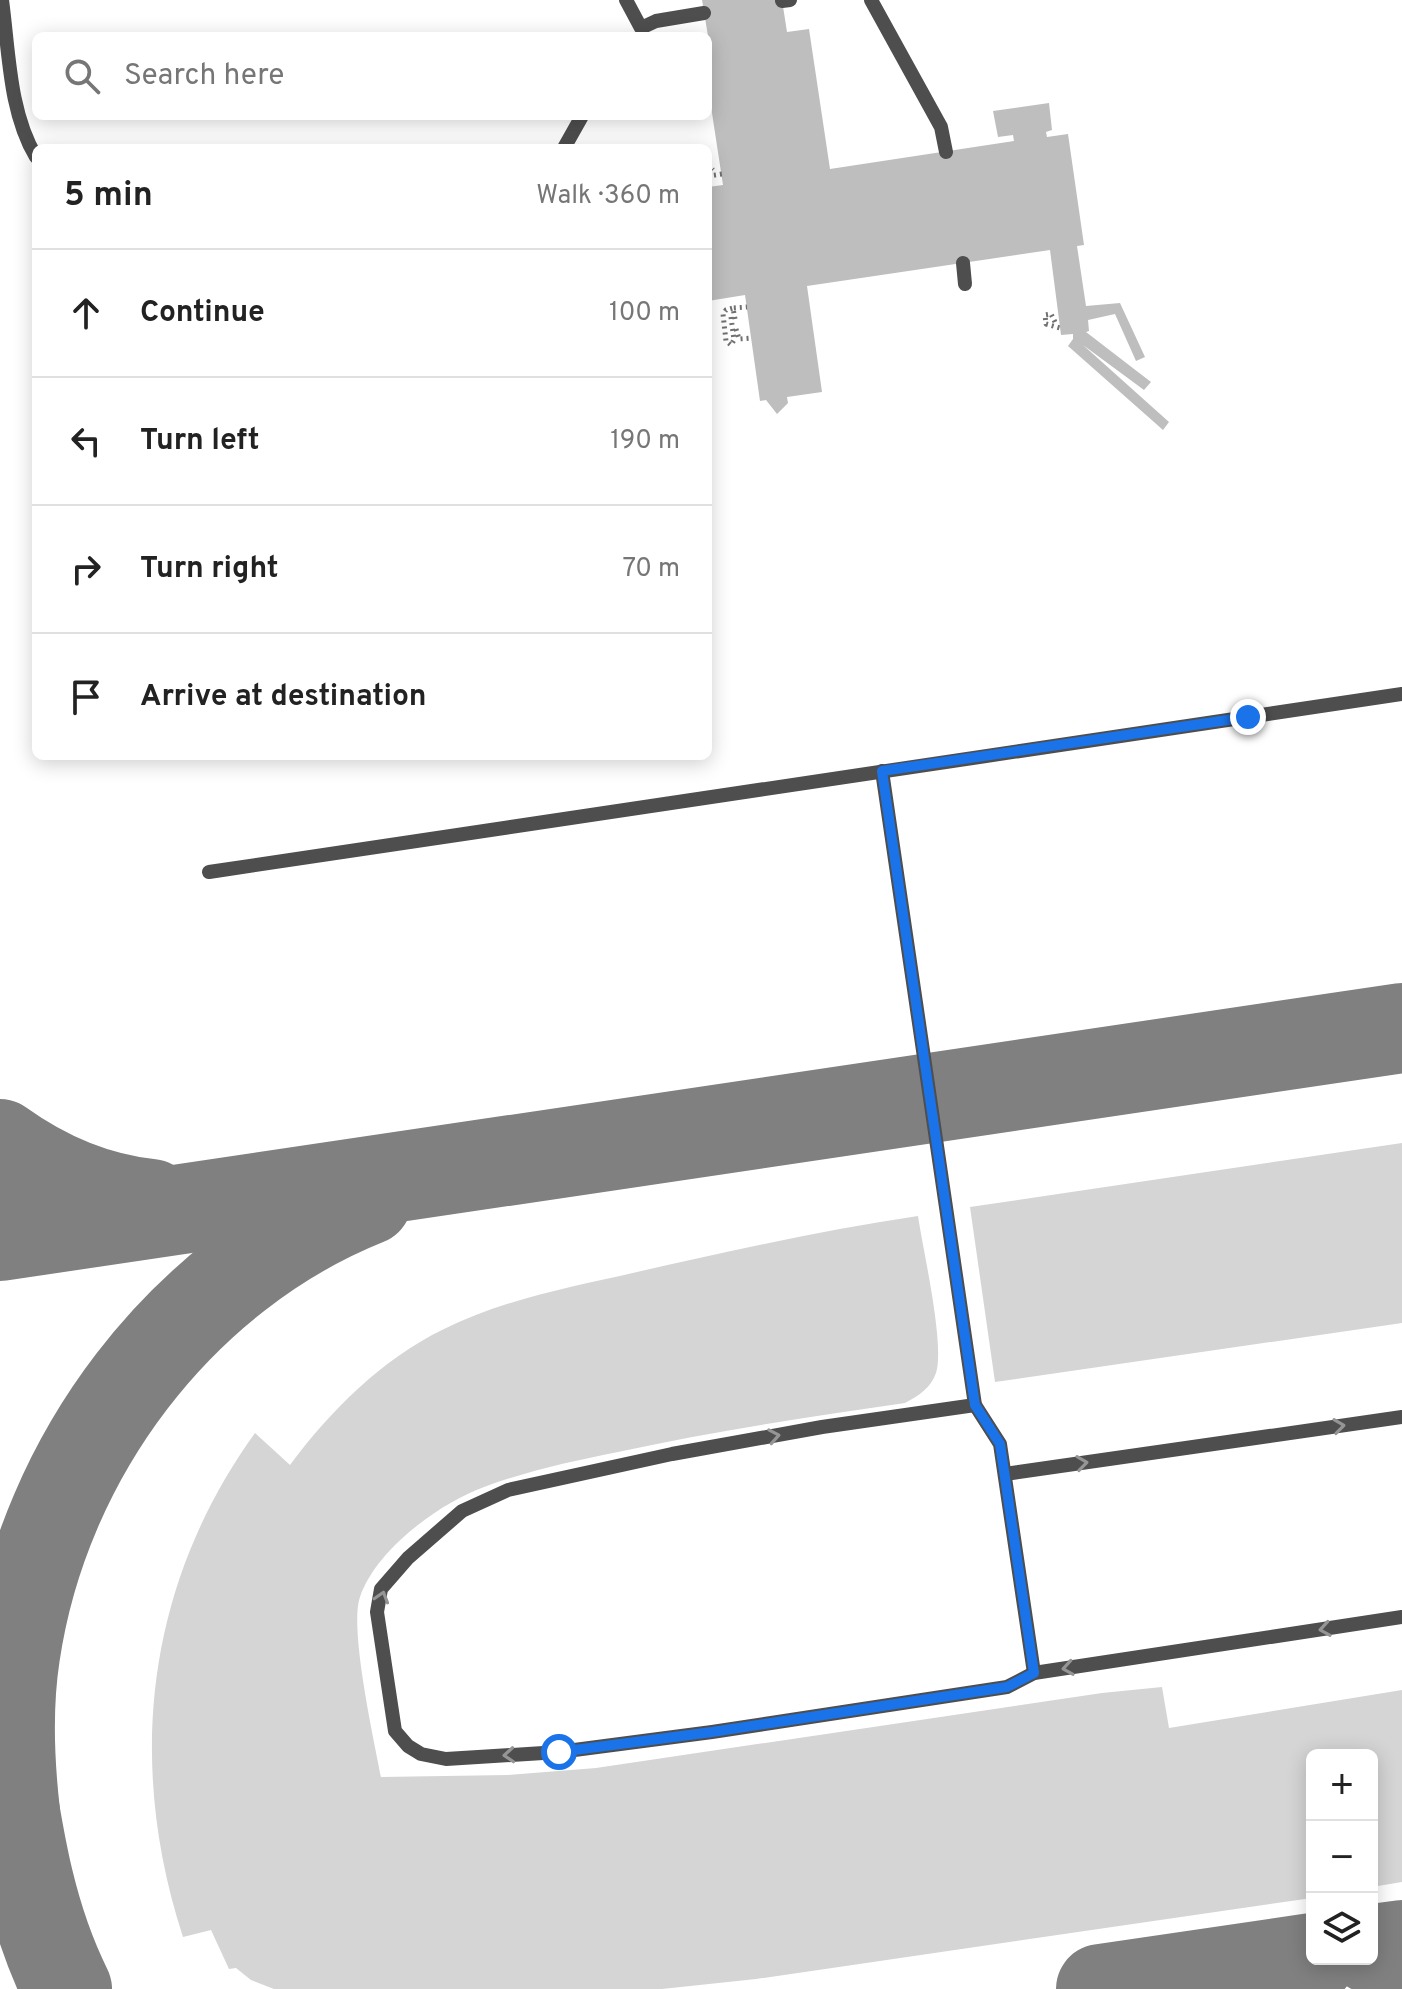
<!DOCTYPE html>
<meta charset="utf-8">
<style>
body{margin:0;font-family:Overpass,sans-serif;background:#f6f6f6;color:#222}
.controls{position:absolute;right:24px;bottom:24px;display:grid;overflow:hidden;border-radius:12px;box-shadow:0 4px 20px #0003}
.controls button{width:72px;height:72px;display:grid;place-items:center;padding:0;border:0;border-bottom:2px solid #e0e0e0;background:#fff;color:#222;font:40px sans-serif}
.stop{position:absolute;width:24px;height:24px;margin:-18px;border:6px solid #1a73e8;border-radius:50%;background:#fff}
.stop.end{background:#1a73e8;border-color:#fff;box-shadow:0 2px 8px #0008}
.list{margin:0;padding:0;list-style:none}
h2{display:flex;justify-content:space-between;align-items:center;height:104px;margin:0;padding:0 32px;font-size:34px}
h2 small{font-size:26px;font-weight:400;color:#767676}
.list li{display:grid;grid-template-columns:52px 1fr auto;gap:24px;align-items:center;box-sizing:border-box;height:128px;padding:0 32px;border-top:2px solid #e0e0e0}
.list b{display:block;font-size:30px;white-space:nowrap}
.list em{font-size:26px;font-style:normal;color:#767676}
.icon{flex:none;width:44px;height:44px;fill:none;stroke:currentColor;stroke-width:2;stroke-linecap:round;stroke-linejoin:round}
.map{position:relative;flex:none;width:1402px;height:1989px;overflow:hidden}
.search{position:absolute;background:#fff;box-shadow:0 4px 20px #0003;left:32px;top:32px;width:680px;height:88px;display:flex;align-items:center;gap:20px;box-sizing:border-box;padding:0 28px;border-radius:12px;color:#767676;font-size:30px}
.panel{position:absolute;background:#fff;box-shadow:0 4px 20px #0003;left:32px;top:144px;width:680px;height:616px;border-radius:12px}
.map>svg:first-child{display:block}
</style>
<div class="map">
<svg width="1402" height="1989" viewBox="0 0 1402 1989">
<rect width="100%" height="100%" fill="#fff"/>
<g fill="#d5d5d5">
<polygon points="1402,1143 1402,1323 995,1382 970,1207"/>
<path d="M 918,1216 C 923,1250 945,1345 936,1373 C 931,1388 918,1396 905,1403 C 809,1417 713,1431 618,1452 C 573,1461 527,1471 484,1487 C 438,1504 376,1550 360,1597 C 349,1628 374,1740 381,1777 L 508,1775 L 596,1768 L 1102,1693 L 1162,1687 L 1169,1728 L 1402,1690 L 1402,1882 L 1372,1887 L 1372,1755 L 1312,1755 L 1312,1898 L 756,1979 L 662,1989 L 274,1989 L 251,1980 L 236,1968 L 229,1969 L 211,1930 L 183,1937 C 126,1762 146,1584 255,1433 L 290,1465 C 331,1410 382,1359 444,1329 C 504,1299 572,1287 637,1272 C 730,1251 823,1230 918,1216 Z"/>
</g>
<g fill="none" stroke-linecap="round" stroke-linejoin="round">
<g stroke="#808080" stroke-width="90">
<path d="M 0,1144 C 46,1177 95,1198 151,1204"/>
<polyline points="0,1236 1402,1028"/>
<path d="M 5,1751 C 18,1833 29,1913 67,1989"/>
<path d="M 15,1812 C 9,1759 7,1707 15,1655 C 44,1457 180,1275 367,1200"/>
<polyline points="1372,1949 1402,1945"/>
<polyline points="1101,1989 1312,1958"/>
</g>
</g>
<polygon fill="#bebebe" points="702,0 782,0 787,32 809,29 830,169 1014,141 1013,135 998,137 993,111 1049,103 1052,130 1046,132 1047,137 1068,134 1084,245 1077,246 1086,306 1120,303 1145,357 1136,361 1115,314 1088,320 1089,331 1086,332 1151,382 1144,390 1083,345 1169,422 1163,430 1068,346 1073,339 1073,334 1061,335 1050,250 807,286 822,392 787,397 788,403 777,414 766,400 760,401 745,295 708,301 708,187 723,185 708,87 708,36"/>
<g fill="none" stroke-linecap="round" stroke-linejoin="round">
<g stroke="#707070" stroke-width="5" stroke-dasharray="2 4" stroke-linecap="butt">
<polyline points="708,165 713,170"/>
<polyline points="708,176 722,174"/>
<polyline points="731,317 734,340 731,345 726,341 723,314 726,310 733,308"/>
<polyline points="735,319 733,308 747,307"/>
<polyline points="1055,322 1051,314 1045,315 1046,324 1060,328"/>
<polyline points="736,329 739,339 752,338"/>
</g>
<g stroke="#4e4e4e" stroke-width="14">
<path d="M 2,0 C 9,51 9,112 36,157"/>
<polyline points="626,0 641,28 656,21 704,13"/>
<polyline points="871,0 941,127 946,152"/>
<polyline points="782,1 790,0"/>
<polyline points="564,148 582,116"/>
<polyline points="963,263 965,284"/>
<polyline points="882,771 975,1405 1000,1444 1034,1673"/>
<polyline points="209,872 1402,694"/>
<polyline points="975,1405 822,1427 672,1454 508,1490 462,1511 408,1558 381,1589 377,1612 395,1731 408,1746 421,1754 446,1759 559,1752 712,1732 1007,1687 1034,1673 1402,1617"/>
<polyline points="1005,1474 1402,1417"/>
</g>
</g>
<defs><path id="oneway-chevron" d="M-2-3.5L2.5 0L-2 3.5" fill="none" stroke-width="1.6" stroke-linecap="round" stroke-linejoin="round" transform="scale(2)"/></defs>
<g stroke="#959595">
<use href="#oneway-chevron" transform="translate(1339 1426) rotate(-8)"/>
<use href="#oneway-chevron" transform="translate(774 1436) rotate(-10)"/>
<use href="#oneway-chevron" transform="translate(1082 1463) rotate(-8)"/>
<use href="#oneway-chevron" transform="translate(382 1597) rotate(-73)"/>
<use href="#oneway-chevron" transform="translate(1325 1629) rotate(171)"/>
<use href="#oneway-chevron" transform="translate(1068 1668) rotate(171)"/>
<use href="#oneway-chevron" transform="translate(509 1755) rotate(176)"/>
</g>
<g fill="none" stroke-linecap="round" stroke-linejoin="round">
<polyline stroke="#1a73e8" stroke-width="10" points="559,1752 712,1732 1007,1687 1034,1673 1000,1444 975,1405 882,771 1248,717"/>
</g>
</svg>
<div class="controls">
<button>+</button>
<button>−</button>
<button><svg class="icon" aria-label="layers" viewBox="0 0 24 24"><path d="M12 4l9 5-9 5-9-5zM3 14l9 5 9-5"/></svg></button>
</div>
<div class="stop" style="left:559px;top:1752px"></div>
<div class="stop end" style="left:1248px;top:717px"></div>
<div class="search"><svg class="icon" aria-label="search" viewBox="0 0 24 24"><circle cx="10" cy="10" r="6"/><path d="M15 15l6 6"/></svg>Search here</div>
<section class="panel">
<h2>5 min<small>Walk · 360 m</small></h2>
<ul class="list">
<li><svg class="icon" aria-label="ahead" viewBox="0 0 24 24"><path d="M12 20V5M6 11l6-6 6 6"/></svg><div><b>Continue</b></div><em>100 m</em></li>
<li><svg class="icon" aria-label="left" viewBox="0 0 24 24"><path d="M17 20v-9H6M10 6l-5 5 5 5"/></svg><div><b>Turn left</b></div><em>190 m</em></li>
<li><svg class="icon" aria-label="right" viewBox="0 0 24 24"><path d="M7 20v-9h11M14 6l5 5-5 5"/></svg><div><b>Turn right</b></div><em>70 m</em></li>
<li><svg class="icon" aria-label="arrive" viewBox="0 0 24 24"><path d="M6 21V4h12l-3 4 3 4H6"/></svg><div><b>Arrive at destination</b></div></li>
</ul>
</section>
</div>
